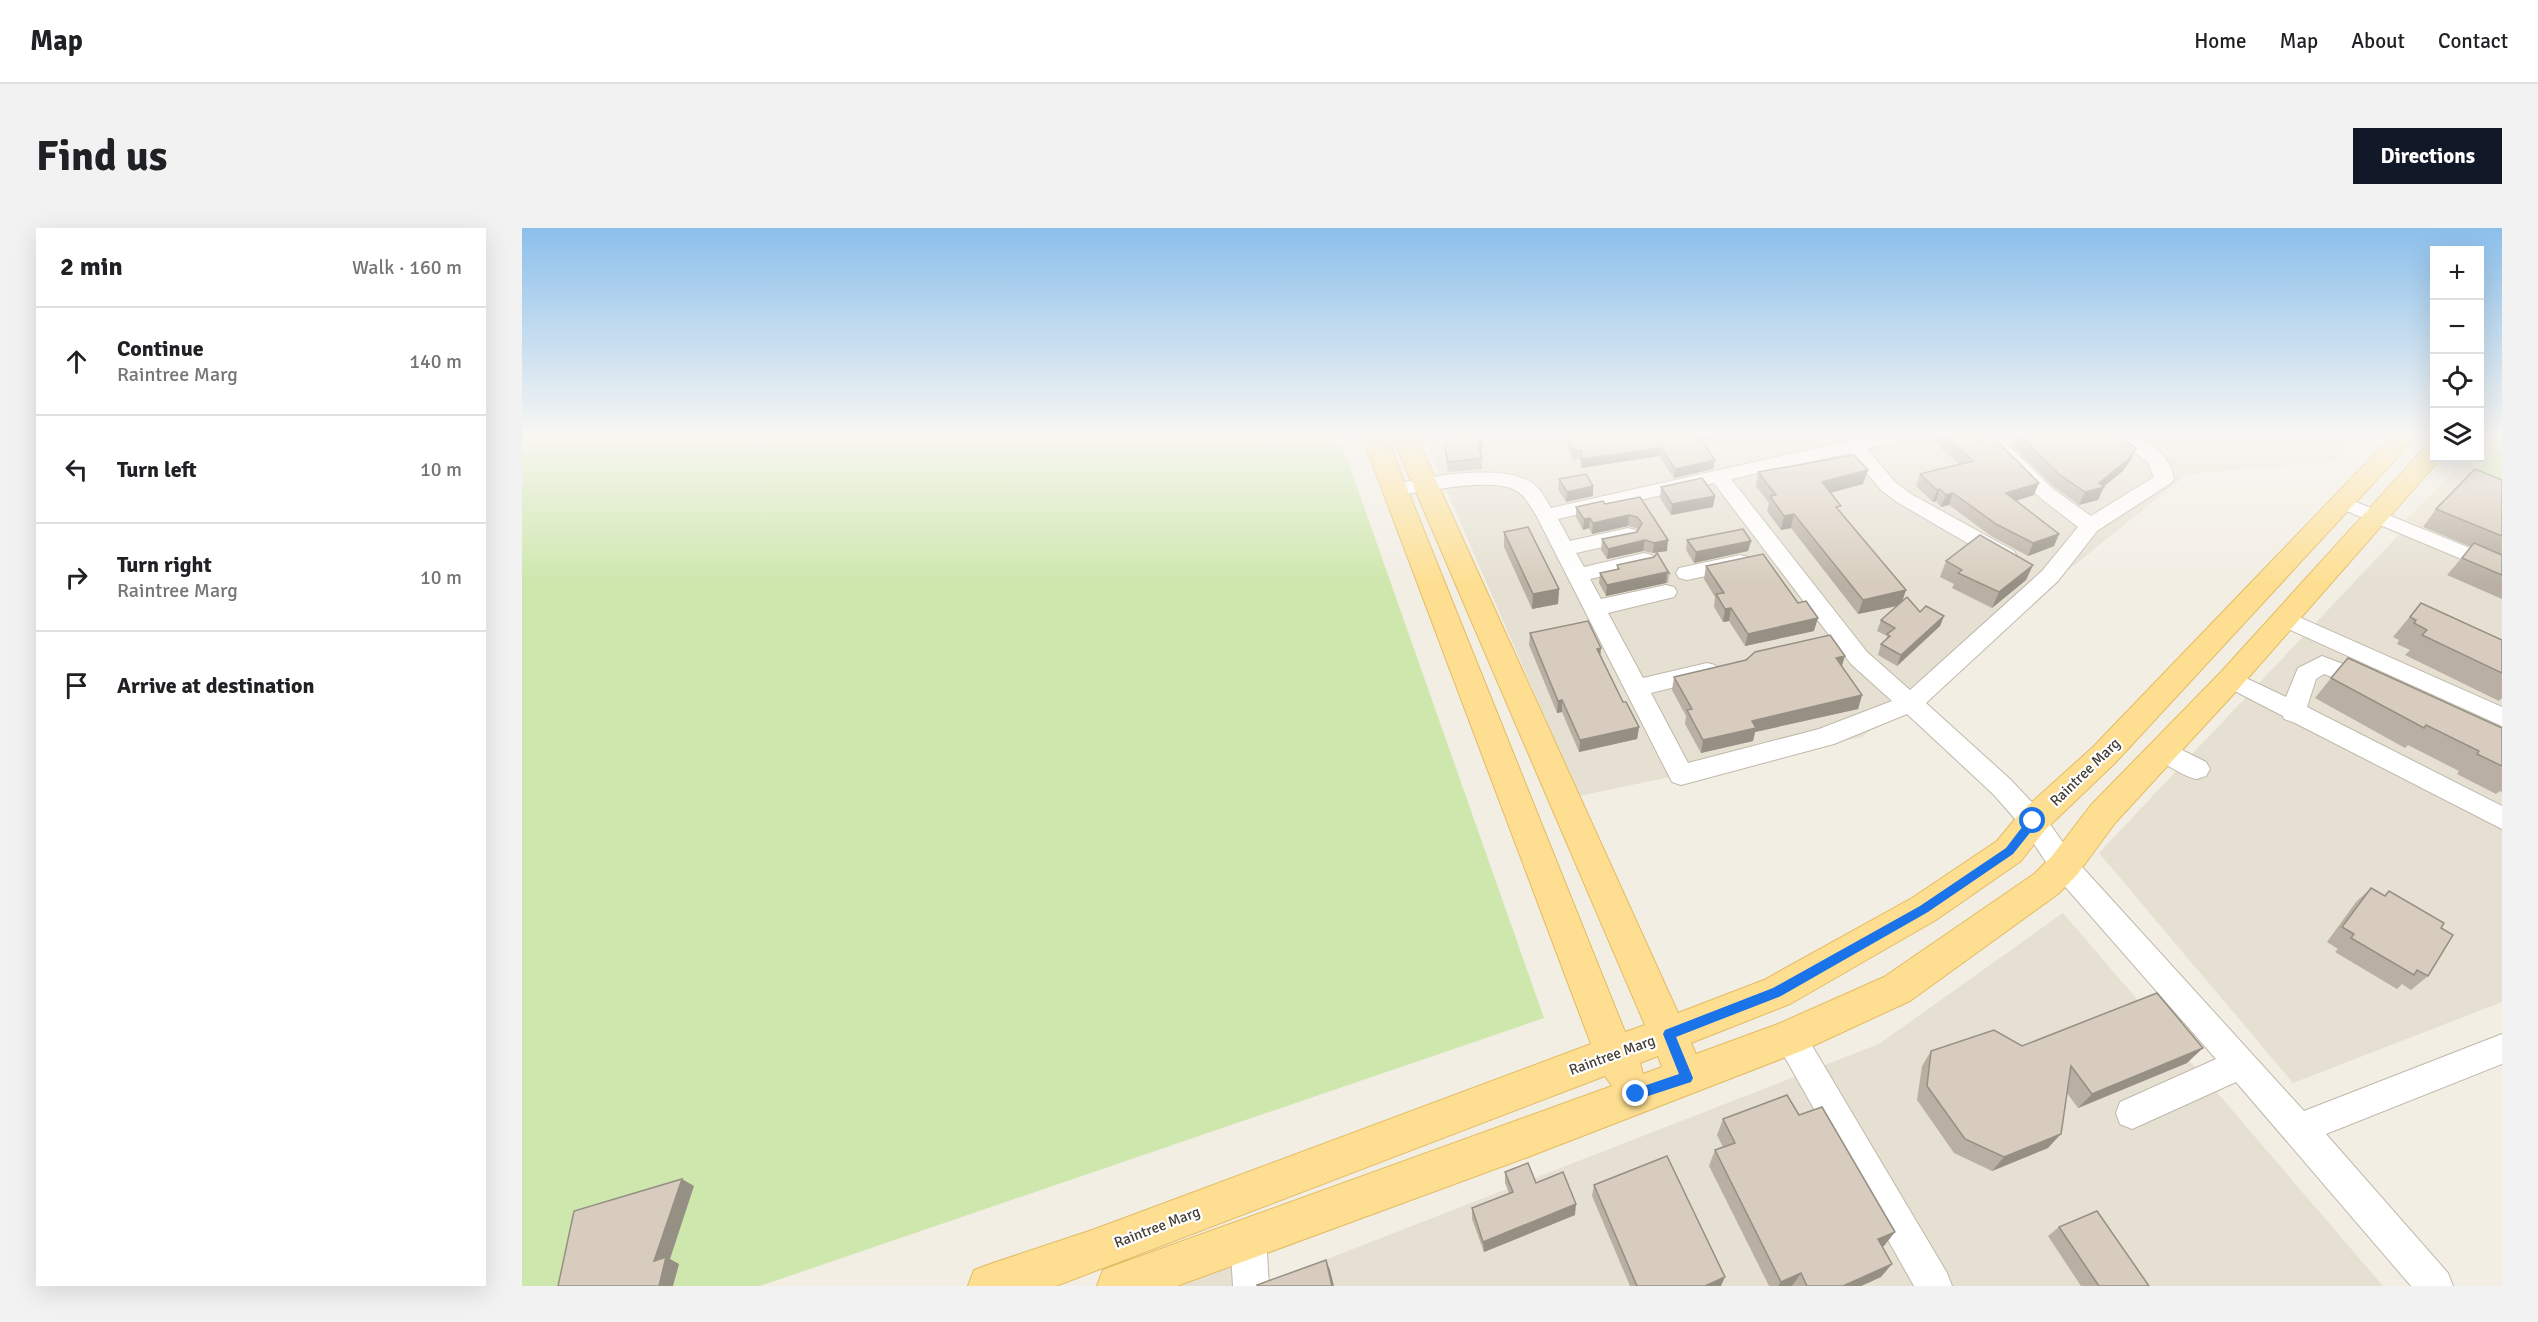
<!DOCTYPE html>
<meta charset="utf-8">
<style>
body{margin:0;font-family:Signika,sans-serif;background:#f2f2f2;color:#202124}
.controls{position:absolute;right:18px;top:18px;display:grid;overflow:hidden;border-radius:0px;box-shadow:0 6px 24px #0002}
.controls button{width:54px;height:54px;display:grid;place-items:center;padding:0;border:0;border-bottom:2px solid #e0e0e0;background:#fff;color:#202124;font:30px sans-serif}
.stop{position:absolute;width:18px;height:18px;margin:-14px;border:4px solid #1a73e8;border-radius:50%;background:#fff}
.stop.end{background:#1a73e8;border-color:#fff;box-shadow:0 2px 6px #0008}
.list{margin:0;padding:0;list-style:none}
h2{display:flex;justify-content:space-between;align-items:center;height:78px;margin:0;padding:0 24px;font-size:26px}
h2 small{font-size:20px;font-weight:400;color:#757577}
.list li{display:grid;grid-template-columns:39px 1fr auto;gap:18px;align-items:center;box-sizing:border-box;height:108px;padding:0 24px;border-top:2px solid #e0e0e0}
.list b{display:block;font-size:22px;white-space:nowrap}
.list p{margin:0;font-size:20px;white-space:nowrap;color:#757577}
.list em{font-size:20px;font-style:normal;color:#757577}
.icon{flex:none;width:33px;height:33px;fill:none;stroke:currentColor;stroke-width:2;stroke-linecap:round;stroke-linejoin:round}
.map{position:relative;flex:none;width:1980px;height:1058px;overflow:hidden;border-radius:0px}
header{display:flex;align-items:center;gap:36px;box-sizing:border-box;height:84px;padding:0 30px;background:#fff;border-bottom:2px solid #e0e0e0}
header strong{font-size:28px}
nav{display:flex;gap:33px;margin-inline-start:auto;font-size:21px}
.intro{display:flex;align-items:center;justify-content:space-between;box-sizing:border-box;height:144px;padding:0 36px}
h1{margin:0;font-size:42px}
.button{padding:15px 27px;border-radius:0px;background:#111827;color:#fff;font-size:21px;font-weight:700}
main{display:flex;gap:36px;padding:0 36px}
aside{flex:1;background:#fff;border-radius:0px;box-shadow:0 6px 24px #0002}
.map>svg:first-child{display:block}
</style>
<header>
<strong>Map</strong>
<nav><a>Home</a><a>Map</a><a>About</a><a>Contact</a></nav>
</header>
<div class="intro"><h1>Find us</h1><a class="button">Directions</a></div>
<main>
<aside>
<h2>2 min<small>Walk · 160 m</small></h2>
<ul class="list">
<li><svg class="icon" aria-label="ahead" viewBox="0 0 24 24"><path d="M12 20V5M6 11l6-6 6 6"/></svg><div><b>Continue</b><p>Raintree Marg</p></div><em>140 m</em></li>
<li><svg class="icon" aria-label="left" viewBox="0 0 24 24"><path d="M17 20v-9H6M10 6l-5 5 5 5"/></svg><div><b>Turn left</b></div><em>10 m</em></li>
<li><svg class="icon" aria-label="right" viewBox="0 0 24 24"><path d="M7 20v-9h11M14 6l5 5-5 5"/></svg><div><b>Turn right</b><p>Raintree Marg</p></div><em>10 m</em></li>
<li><svg class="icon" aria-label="arrive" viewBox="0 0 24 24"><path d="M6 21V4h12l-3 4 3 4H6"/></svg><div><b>Arrive at destination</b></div></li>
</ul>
</aside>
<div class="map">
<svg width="1980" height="1058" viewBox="0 0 1980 1058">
<rect width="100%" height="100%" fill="#f2eee4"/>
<g fill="#e6e0d2">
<polygon points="901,208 1840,208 1814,233 1665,246 1340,509 1057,568"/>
<polygon points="1886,297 1980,339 1980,774 1771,855 1577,625"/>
<polygon points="1541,685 1861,1058 736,1058 1357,816"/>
<polygon points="712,1030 728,1058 637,1058"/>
</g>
<polygon fill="#ebe3ce" points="1965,208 1980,208 1980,332 1884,292 1945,230 1958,230 1958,217"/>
<g fill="#cde7ac">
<polygon points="0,208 817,208 1022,790 238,1058 0,1058"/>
<polygon points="1980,218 1980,275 1939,259"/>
</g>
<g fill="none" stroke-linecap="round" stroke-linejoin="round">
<defs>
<g id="minor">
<path d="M 1348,208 L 1385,208 L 1383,212 L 1345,221 L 1373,254 L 1389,266 L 1492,323 L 1495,328 L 1492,333 L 1484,335 L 1476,333 L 1375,274 L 1359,262 L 1328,225 L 1209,251 L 1345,424 L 1388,462 L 1520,343 L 1556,299 L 1517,269 L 1457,208 L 1477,208 L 1531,261 L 1569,288 L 1632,249 L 1626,235 L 1592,208 C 1599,208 1609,207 1616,209 C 1633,215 1650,233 1652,251 L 1649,255 L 1575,303 L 1536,353 L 1404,475 L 1489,552 L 1520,585 L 1552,630 L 1782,883 L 1980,806 L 1980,836 L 1804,906 L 1926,1045 L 1931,1058 L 1889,1058 L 1714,854 L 1610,901 L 1598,896 L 1594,885 L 1598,874 L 1694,831 L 1532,646 L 1502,601 L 1471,566 L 1385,486 L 1312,516 L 1159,557 L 1150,554 L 1014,287 C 1008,278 1003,267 993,262 C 969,249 901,264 873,268 L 866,266 L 863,262 L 866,258 C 900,249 978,235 1009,254 C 1018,260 1024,271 1029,280 ZM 1192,255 L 1329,436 L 1370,473 L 1297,501 L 1166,535 L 1129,465 L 1193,449 L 1197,443 L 1193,437 L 1185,435 L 1121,450 L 1086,385 L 1152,369 L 1155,364 L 1152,359 L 1144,357 L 1079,371 L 1068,351 L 1130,337 L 1133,332 L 1130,327 L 1122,325 L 1062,339 L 1054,325 L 1113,312 L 1117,307 L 1113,302 L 1106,300 L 1048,313 L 1036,291 Z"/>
<polygon points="1822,269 1980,333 1980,348 1815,279 1812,275 1815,271"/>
<polygon points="1218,327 1226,329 1229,334 1226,339 1165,352 1157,350 1154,345 1157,340"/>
<polygon points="1761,382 1980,479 1980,498 1753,395 1750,390 1753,385"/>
<polygon points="1800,428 1855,449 1859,455 1855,461 1847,464 1802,446 1794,451 1785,479 1980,578 1980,601 1771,494 1762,491 1761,488 1701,457 1697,451 1701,445 1709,443 1764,469 1776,440"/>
<path d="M 1642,513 L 1684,534 L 1688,541 L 1684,548 C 1683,548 1676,551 1675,551 C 1664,550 1634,532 1629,523 L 1633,516 Z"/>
<polygon points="1268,795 1279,799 1425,1045 1430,1058 1392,1058 1257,819 1252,809 1257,799"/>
<polygon points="726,991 738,997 744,1009 747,1058 711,1058 708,1009 714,997"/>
</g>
<path id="major" d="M 840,208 L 864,208 L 1103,804 L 1123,797 L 870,208 L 894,208 L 1156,785 L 1242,752 L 1390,670 L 1475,613 L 1499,584 L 1571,519 L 1870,208 L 1895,208 L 1593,535 L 1523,602 L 1499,633 L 1414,692 L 1268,776 L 1169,815 L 1174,826 L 1256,796 L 1362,749 L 1512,646 L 1530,628 L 1569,577 L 1699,444 L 1904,218 L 1912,216 L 1912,230 L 1919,230 L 1719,458 L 1593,595 L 1554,648 L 1536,666 L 1388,773 L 1282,822 L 1006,929 L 655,1058 L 575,1058 L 581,1042 L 597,1036 L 1090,858 L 1083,848 L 534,1058 L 446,1058 L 452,1042 L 468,1036 L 573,1001 L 1069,816 ZM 1136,828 L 1140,839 L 1121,846 L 1118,835 Z"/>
</defs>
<use href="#minor" stroke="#c0b8aa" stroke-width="2"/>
<use href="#major" stroke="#e3bb61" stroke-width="2"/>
<use href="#minor" fill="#fff" fill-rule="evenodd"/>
<use href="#major" fill="#fedf91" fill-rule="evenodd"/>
</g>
<g fill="#b9afa3">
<polygon points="927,208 961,208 961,214 959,225 960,241 926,244 924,231 923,221"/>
<polygon points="1042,208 1209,208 1179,212 1193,232 1191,241 1152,250 1137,228 1059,240 1058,231 1051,232"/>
<polygon points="1405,208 1455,208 1512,267 1494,273 1537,306 1532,318 1506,328 1469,308 1427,277 1419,279 1414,273 1411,274 1394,258 1398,246 1437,236"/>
<polygon points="1493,208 1597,208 1614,220 1608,233 1601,243 1581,259 1576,272 1557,277 1532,259 1489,217"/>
<polygon points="1236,244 1341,256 1308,265 1317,283 1384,362 1380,374 1398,384 1422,388 1418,398 1375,438 1356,427 1359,416 1363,414 1365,408 1355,403 1359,392 1376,378 1336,386 1269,300 1259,302 1245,283 1247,275 1234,258"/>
<polygon points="1037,251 1071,258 1071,268 1044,274 1036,261"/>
<polygon points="1980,252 1980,371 1925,347 1949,319 1901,299 1914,281"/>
<polygon points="1139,259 1193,268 1191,279 1149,287 1138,270"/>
<polygon points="1118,269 1145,323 1131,325 1121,323 1085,331 1079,322 1080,311 1115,304 1116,302 1114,300 1106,298 1070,306 1067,300 1061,302 1054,289 1054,279 1083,276"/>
<polygon points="982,304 1037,361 1036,376 1010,381 982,319"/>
<polygon points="1165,312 1229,313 1226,323 1172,335 1164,322"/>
<polygon points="1424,333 1511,337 1504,352 1470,380 1430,360 1432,356 1418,349"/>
<polygon points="1095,337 1147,345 1146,355 1144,355 1084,368 1077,355 1078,345 1095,341"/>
<polygon points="1184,338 1292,403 1223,418 1207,393 1201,394 1192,379 1193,369 1182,351"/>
<polygon points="1899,375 1980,412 1980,470 1977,473 1883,427 1888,422 1875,416 1877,412 1871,409"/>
<polygon points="1008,405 1079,428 1101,474 1117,499 1115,511 1057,524 1040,484 1035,485 1007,417"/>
<polygon points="1320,439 1340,467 1336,481 1233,504 1231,513 1179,525 1163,496 1164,488 1150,462 1152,449"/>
<polygon points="1809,450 1980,500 1980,564 1978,563 1974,566 1935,546 1937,543 1886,517 1883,520 1793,470"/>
<polygon points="1849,660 1862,668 1867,663 1919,700 1906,748 1889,762 1880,756 1875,761 1813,724 1816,721 1805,714 1834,674"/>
<polygon points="1500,818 1665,835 1556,880 1545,865 1526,920 1470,943 1432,925 1395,872 1400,838 1409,823"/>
<polygon points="1277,887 1362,1018 1360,1018 1359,1049 1339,1058 1247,1058 1187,938 1193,922 1201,919 1195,907 1201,891"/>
<polygon points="983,944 1014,955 1053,987 962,1024 950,991 950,980 987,965 983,955"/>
<polygon points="1072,957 1199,1058 1108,1058 1070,968"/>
<polygon points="1537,999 1627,1058 1559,1058 1526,1008"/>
</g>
<g fill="#968f84">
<polygon points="958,208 961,208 961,214 958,230"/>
<polygon points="1172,208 1209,208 1172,213"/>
<polygon points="1139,220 1137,228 1059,240 1060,231"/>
<polygon points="1614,220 1608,233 1601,243 1580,260 1582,259 1576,272 1557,277 1563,264 1577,255"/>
<polygon points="1193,232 1191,241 1152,250 1153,241"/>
<polygon points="1346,242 1341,256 1296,268 1300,254"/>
<polygon points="1517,255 1512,267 1479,277 1484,265"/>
<polygon points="1071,258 1071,268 1044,274 1045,264"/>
<polygon points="1418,261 1414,273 1411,274 1415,262"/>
<polygon points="1431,265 1427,277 1419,279 1424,267"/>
<polygon points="1193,268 1191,279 1149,287 1150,276"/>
<polygon points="1272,286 1269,300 1259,302 1262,288"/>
<polygon points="1107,287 1106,298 1070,306 1071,295"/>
<polygon points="1068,290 1067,300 1061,302 1062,291"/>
<polygon points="1537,306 1532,318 1506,328 1511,315"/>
<polygon points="1123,312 1121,323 1085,331 1086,321"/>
<polygon points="1146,312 1145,323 1131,325 1132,315"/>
<polygon points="1229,313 1226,323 1172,335 1174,324"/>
<polygon points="1511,337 1504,352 1470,380 1477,364"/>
<polygon points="1145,344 1144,355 1084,368 1085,357"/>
<polygon points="1037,361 1036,376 1010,381 1011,366"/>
<polygon points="1384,362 1379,377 1336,386 1341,372"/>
<polygon points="1209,380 1207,393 1201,394 1203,381"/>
<polygon points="1422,388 1418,398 1375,438 1379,427"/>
<polygon points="1296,390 1292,403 1223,418 1226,406"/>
<polygon points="1079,420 1078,432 1075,421"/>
<polygon points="1323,428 1319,441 1314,430"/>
<polygon points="1340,467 1336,481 1233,504 1231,513 1179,525 1181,512 1230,493"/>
<polygon points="1040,472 1040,484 1035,485 1036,473"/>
<polygon points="1117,499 1115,511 1057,524 1058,512"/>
<polygon points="1681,820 1665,835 1556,880 1570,866"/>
<polygon points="1539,906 1526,920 1470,943 1482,929"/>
<polygon points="160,951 172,958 148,1031 157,1036 151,1058 137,1058 132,1033"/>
<polygon points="1054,976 1053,987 962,1024 961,1014"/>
<polygon points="1373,1004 1362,1018 1346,1025 1356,1011"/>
<polygon points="804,1032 808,1042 812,1058 810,1058"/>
<polygon points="1370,1036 1359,1049 1339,1058 1321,1058"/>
<polygon points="1279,1045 1270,1058 1256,1058 1259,1054"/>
<polygon points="1203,1049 1199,1058 1183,1058"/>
</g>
<g fill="#d7ccbd" stroke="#968f84" stroke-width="1.5">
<polygon points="927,208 960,208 957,220 960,230 926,234 923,221"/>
<polygon points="1046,208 1176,208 1193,232 1153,241 1139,220 1060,231 1059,222 1051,223"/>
<polygon points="1423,208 1455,208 1460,213 1472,210 1517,255 1484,265 1537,306 1511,315 1474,296 1431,265 1424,267 1418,261 1415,262 1398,246 1451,233"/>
<polygon points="1498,208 1597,208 1614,220 1607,231 1577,255 1582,259 1563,264 1538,247"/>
<polygon points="1332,227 1346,242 1300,254 1319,278 1314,279 1384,362 1341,372 1272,286 1262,288 1248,268 1254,267 1236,244"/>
<polygon points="1953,241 1980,252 1980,308 1914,281"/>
<polygon points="1064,246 1071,258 1045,264 1037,251"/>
<polygon points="1180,250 1193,268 1150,276 1139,259"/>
<polygon points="1118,269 1146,312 1132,315 1123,312 1086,321 1080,311 1115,304 1120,295 1115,289 1107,287 1071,295 1068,290 1062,291 1054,279 1081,273 1083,276"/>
<polygon points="1006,299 1037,361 1011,366 982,304"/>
<polygon points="1221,301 1229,313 1174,324 1165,312"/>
<polygon points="1458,307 1511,337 1477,364 1436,345 1440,342 1424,333"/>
<polygon points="1952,315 1980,327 1980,347 1940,330"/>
<polygon points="1135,325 1147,345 1145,344 1085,357 1078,345 1097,341 1095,337 1132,329"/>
<polygon points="1241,326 1276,375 1284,373 1296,390 1226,406 1209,380 1203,381 1194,366 1202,365 1184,338"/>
<polygon points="1385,369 1398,384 1404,378 1422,388 1379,427 1359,416 1368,408 1365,406 1373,400 1359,392"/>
<polygon points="1899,375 1980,412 1980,445 1900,407 1905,402 1892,395 1894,392 1888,389"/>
<polygon points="1066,393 1079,420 1075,421 1101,474 1104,474 1117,499 1058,512 1040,472 1036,473 1008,405"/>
<polygon points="1308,407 1323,428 1314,430 1340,467 1230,493 1234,500 1181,512 1165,482 1170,481 1152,449 1224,432 1233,424"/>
<polygon points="1826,430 1980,500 1980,538 1955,526 1957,523 1904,497 1902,500 1809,450"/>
<polygon points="1849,660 1863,668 1867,663 1922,695 1919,700 1931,707 1906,748 1895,742 1892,747 1829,710 1832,706 1820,699"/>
<polygon points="1635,765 1681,820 1570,866 1549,838 1539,906 1482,929 1443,911 1405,858 1409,823 1472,802 1500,818"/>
<polygon points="1265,867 1277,887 1300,879 1373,1004 1356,1011 1370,1036 1321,1058 1285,1058 1279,1045 1259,1054 1193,922 1213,915 1201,891"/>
<polygon points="1145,928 1203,1049 1183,1058 1115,1058 1072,957"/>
<polygon points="1006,935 1014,955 1041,944 1054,976 961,1014 950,980 991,964 983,944"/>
<polygon points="160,951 132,1033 144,1029 137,1058 36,1058 52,983"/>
<polygon points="1575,983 1627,1058 1577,1058 1537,999"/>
<polygon points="804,1032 810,1058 736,1058 735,1057"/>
</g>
<linearGradient id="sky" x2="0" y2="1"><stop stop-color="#8bbfeb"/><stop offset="0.58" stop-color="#f9f7f3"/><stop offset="1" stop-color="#f9f7f3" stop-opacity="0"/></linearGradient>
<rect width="1980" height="357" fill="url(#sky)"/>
<polygon fill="#1a73e8" points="1511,589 1515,590 1515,596 1491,626 1406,684 1259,768 1154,809 1171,850 1169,854 1114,872 1110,870 1108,866 1110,862 1157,846 1141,806 1143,802 1251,760 1398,678 1484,620 1507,590"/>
<g text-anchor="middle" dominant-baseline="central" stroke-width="4.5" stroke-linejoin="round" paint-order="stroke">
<g font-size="15" fill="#443e34" stroke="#fff">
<text transform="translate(1563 544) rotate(-44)">Raintree Marg</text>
<text transform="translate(1090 827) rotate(-20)">Raintree Marg</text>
<text transform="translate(635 999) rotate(-21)">Raintree Marg</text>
</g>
</g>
</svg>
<div class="controls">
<button>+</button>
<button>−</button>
<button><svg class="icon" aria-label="locate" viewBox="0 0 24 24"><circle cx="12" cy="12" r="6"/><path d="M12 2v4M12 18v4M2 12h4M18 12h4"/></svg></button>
<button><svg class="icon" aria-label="layers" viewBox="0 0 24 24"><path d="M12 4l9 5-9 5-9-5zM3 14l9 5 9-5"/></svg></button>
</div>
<div class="stop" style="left:1511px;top:593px"></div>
<div class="stop end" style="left:1114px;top:866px"></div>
</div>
</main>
